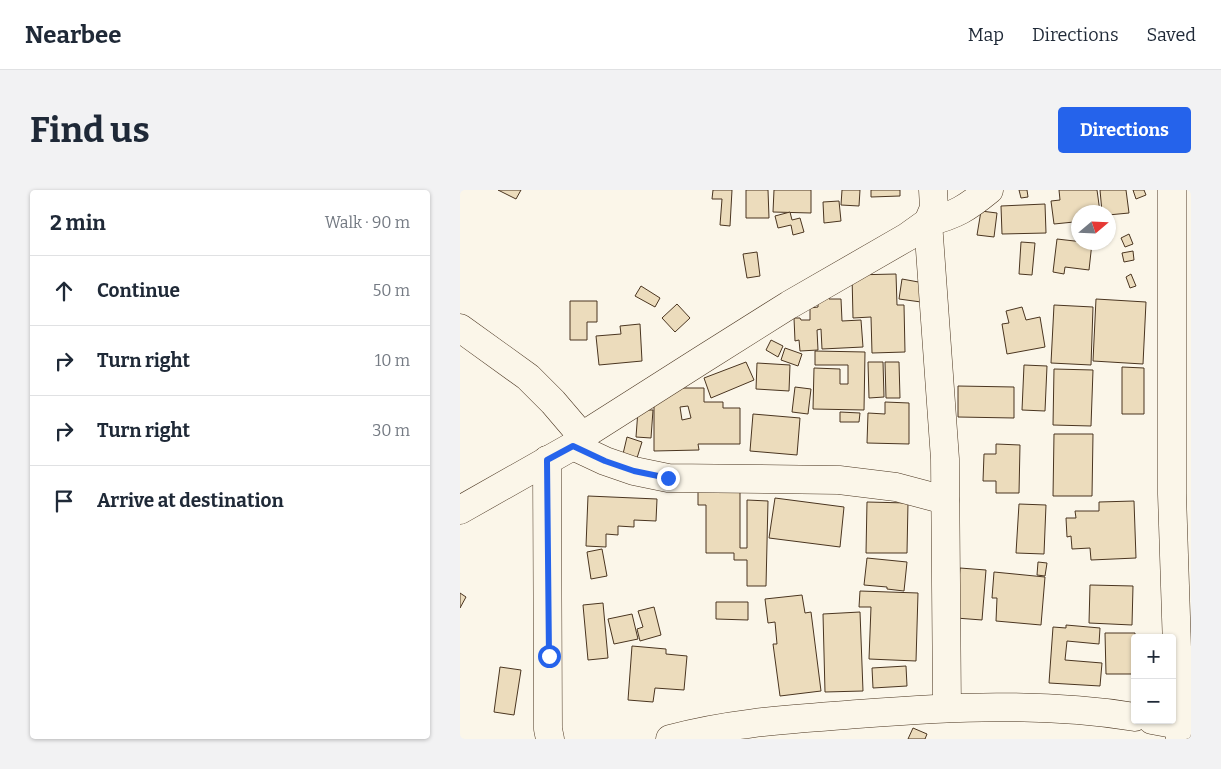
<!DOCTYPE html>
<meta charset="utf-8">
<style>
body{margin:0;font-family:Bitter,serif;background:#f2f2f3;color:#1f2937}
.controls{position:absolute;right:15px;bottom:15px;display:grid;overflow:hidden;border-radius:5px;box-shadow:0 1px 4px #0004}
.controls button{width:45px;height:45px;display:grid;place-items:center;padding:0;border:0;border-bottom:1px solid #e0e1e3;background:#fff;color:#1f2937;font:25px sans-serif}
.compass{position:absolute;left:611px;top:15px;width:45px;height:45px;border-radius:50%;background:#fff;box-shadow:0 1px 4px #0004;rotate:71deg}
.stop{position:absolute;width:15px;height:15px;margin:-11px;border:4px solid #2563eb;border-radius:50%;background:#fff}
.stop.end{background:#2563eb;border-color:#fff;box-shadow:0 1px 5px #0008}
.list{margin:0;padding:0;list-style:none}
h2{display:flex;justify-content:space-between;align-items:center;height:65px;margin:0;padding:0 20px;font-size:21px}
h2 small{font-size:16px;font-weight:400;color:#747a83}
.list li{display:grid;grid-template-columns:32px 1fr auto;gap:15px;align-items:center;box-sizing:border-box;height:70px;padding:0 20px;border-top:1px solid #e0e1e3}
.list b{display:block;font-size:19px;white-space:nowrap}
.list em{font-size:16px;font-style:normal;color:#747a83}
.icon{flex:none;width:28px;height:28px;fill:none;stroke:currentColor;stroke-width:2;stroke-linecap:round;stroke-linejoin:round}
.map{position:relative;flex:none;width:731px;height:549px;overflow:hidden;border-radius:5px}
header{display:flex;align-items:center;gap:30px;box-sizing:border-box;height:70px;padding:0 25px;background:#fff;border-bottom:1px solid #e0e1e3}
header strong{font-size:24px}
nav{display:flex;gap:28px;margin-inline-start:auto;font-size:18px}
.intro{display:flex;align-items:center;justify-content:space-between;box-sizing:border-box;height:120px;padding:0 30px}
h1{margin:0;font-size:35px}
.button{padding:12px 22px;border-radius:5px;background:#2563eb;color:#fff;font-size:18px;font-weight:700}
main{display:flex;gap:30px;padding:0 30px}
aside{flex:1;background:#fff;border-radius:5px;box-shadow:0 1px 4px #0004}
.map>svg:first-child{display:block}
</style>
<header>
<strong>Nearbee</strong>
<nav><a>Map</a><a>Directions</a><a>Saved</a></nav>
</header>
<div class="intro"><h1>Find us</h1><a class="button">Directions</a></div>
<main>
<aside>
<h2>2 min<small>Walk · 90 m</small></h2>
<ul class="list">
<li><svg class="icon" aria-label="ahead" viewBox="0 0 24 24"><path d="M12 20V5M6 11l6-6 6 6"/></svg><div><b>Continue</b></div><em>50 m</em></li>
<li><svg class="icon" aria-label="right" viewBox="0 0 24 24"><path d="M7 20v-9h11M14 6l5 5-5 5"/></svg><div><b>Turn right</b></div><em>10 m</em></li>
<li><svg class="icon" aria-label="right" viewBox="0 0 24 24"><path d="M7 20v-9h11M14 6l5 5-5 5"/></svg><div><b>Turn right</b></div><em>30 m</em></li>
<li><svg class="icon" aria-label="arrive" viewBox="0 0 24 24"><path d="M6 21V4h12l-3 4 3 4H6"/></svg><div><b>Arrive at destination</b></div></li>
</ul>
</aside>
<div class="map">
<svg width="731" height="549" viewBox="0 0 731 549">
<rect width="100%" height="100%" fill="#fbf6e9"/>
<g fill="#ecdcbc" stroke="#4a3520" fill-rule="evenodd">
<polygon points="38,0 61,0 56,9"/>
<polygon points="253,0 272,0 270,36 260,35 262,9 252,9"/>
<polygon points="286,0 308,0 309,28 286,28"/>
<polygon points="314,0 351,0 351,23 313,22"/>
<polygon points="382,0 400,0 399,16 381,15"/>
<polygon points="411,0 440,0 440,6 411,7"/>
<polygon points="559,0 567,0 568,7 561,8"/>
<polygon points="599,0 637,0 640,22 618,22 618,39 614,39 614,32 594,34 591,11 600,10"/>
<polygon points="640,0 666,0 669,23 648,25 648,22 642,22"/>
<polygon points="673,0 684,0 686,5 676,9"/>
<polygon points="379,11 381,31 364,33 363,12"/>
<polygon points="585,14 586,43 542,44 541,16"/>
<polygon points="521,21 537,23 534,47 517,45"/>
<polygon points="330,22 332,30 340,28 344,42 333,45 331,35 318,38 315,26"/>
<polygon points="669,44 673,54 665,57 661,48"/>
<polygon points="597,49 632,53 629,80 605,77 604,84 593,82"/>
<polygon points="561,52 575,53 572,85 559,84"/>
<polygon points="673,61 674,70 664,72 662,63"/>
<polygon points="297,62 300,86 287,88 283,64"/>
<polygon points="436,84 437,115 444,115 445,162 412,163 411,127 393,128 392,85"/>
<polygon points="671,84 676,96 670,98 666,87"/>
<polygon points="442,89 464,93 461,112 439,109"/>
<polygon points="181,96 200,108 195,117 175,106"/>
<polygon points="369,104 369,109 381,109 382,131 401,130 403,157 362,159 361,139 357,140 358,160 340,161 339,150 335,151 334,128 340,128 341,130 350,130 350,118 358,117 358,105"/>
<polygon points="636,109 686,112 683,174 633,171"/>
<polygon points="110,111 137,111 137,132 127,132 127,150 110,150"/>
<polygon points="217,114 230,128 215,142 202,128"/>
<polygon points="594,115 633,117 631,175 591,173"/>
<polygon points="562,117 566,130 580,127 585,157 547,164 542,134 549,133 546,121"/>
<polygon points="180,134 182,171 139,175 136,146 161,144 160,136"/>
<polygon points="311,150 323,156 318,167 306,160"/>
<polygon points="325,158 342,164 338,176 321,170"/>
<polygon points="355,161 405,162 404,220 353,219 354,178 380,179 380,194 388,194 388,175 355,175"/>
<polygon points="286,172 294,190 251,208 244,188"/>
<polygon points="408,172 423,172 424,207 409,208"/>
<polygon points="425,172 439,172 440,208 426,208"/>
<polygon points="297,173 330,175 329,201 296,199"/>
<polygon points="564,175 587,176 585,221 562,220"/>
<polygon points="662,177 684,178 684,224 662,224"/>
<polygon points="594,179 633,180 631,236 593,235"/>
<polygon points="498,196 554,197 554,228 498,227"/>
<polygon points="335,197 351,199 348,224 332,222"/>
<path d="M 198,198 L 244,198 L 244,212 L 263,212 L 263,218 L 280,218 L 280,254 L 238,254 L 239,260 L 194,261 L 194,208 ZM 228,216 L 231,228 L 222,230 L 220,217 Z"/>
<polygon points="425,212 449,213 449,254 407,253 408,223 425,224"/>
<polygon points="178,220 193,220 191,248 176,247"/>
<polygon points="380,222 400,223 399,232 380,232"/>
<polygon points="293,224 340,228 337,265 290,261"/>
<polygon points="594,244 633,244 632,306 593,306"/>
<polygon points="167,247 182,252 177,268 163,264"/>
<polygon points="536,254 560,255 559,303 536,303 536,291 523,291 524,264 536,264"/>
<polygon points="238,297 280,297 280,358 287,358 287,310 308,311 306,396 287,396 287,370 274,370 274,363 246,363 246,315 238,315"/>
<polygon points="128,306 197,309 196,331 174,330 174,337 158,336 158,345 146,344 146,357 126,356"/>
<polygon points="315,308 384,317 380,357 309,348"/>
<polygon points="674,311 676,368 631,370 630,358 612,359 611,346 607,347 606,328 616,328 615,321 639,321 639,312"/>
<polygon points="407,312 448,313 447,363 406,363"/>
<polygon points="559,314 586,315 584,364 556,363"/>
<polygon points="142,359 147,386 131,389 127,362"/>
<polygon points="407,368 447,372 444,401 427,399 427,397 404,395"/>
<polygon points="578,372 587,373 585,386 577,385"/>
<polygon points="500,378 526,380 522,430 496,428"/>
<polygon points="534,382 585,387 581,435 536,431 537,408 532,408"/>
<polygon points="630,395 673,396 672,435 629,433"/>
<polygon points="400,401 458,403 456,471 409,469 411,417 399,417"/>
<polygon points="0,403 6,407 0,418"/>
<polygon points="342,405 345,423 351,422 361,501 320,506 313,454 317,454 315,432 308,433 305,409"/>
<polygon points="256,412 288,412 288,430 256,429"/>
<polygon points="143,413 148,468 128,470 123,415"/>
<polygon points="194,417 201,445 180,451 177,439 183,437 178,421"/>
<polygon points="400,422 403,501 365,502 363,424"/>
<polygon points="172,424 178,449 154,454 148,429"/>
<polygon points="606,435 640,438 639,454 607,451 605,470 642,473 640,496 589,493 593,437 606,438"/>
<polygon points="645,443 675,443 675,484 646,484"/>
<polygon points="172,456 206,459 206,464 227,466 224,500 195,498 193,512 168,510"/>
<polygon points="446,476 447,496 413,498 412,478"/>
<polygon points="40,477 61,480 54,525 34,522"/>
<polygon points="453,538 467,544 465,549 448,549"/>
</g>
<g fill="none" stroke-linecap="round" stroke-linejoin="round">
<defs>
<g id="minor">
<polyline points="712,0 712,304 720,549"/>
<polyline points="0,138 68,187 93,212 122,246"/>
<polyline points="113,256 145,271 174,281 208,288 379,290 436,297 485,310"/>
<polyline points="87,270 88,539 90,549"/>
<path d="M 487,518 L 485,269 L 468,32 C 496,25 507,18 529,0"/>
<polyline points="692,530 719,535"/>
<path d="M 210,549 C 272,532 334,529 398,524 C 490,517 583,512 675,527"/>
</g>
<polyline id="major" points="0,320 113,256 122,246 240,171 329,115 447,47 468,32 474,18 473,0"/>
</defs>
<use href="#minor" stroke="#4a3520" stroke-width="29"/>
<use href="#major" stroke="#4a3520" stroke-width="29"/>
<use href="#minor" stroke="#fbf6e9" stroke-width="28"/>
<use href="#major" stroke="#fbf6e9" stroke-width="28"/>
</g>
<g fill="none" stroke-linecap="round" stroke-linejoin="round">
<polyline stroke="#2563eb" stroke-width="6" points="89,466 87,270 113,256 145,271 174,281 208,288"/>
</g>
</svg>
<div class="controls">
<button>+</button>
<button>−</button>
</div>
<svg class="compass" viewBox="-18 -18 36 36"><path d="M0-13l5 13h-10z" fill="#e53935"/><path d="M0 13l5-13h-10z" fill="#747a83"/></svg>
<div class="stop" style="left:89px;top:466px"></div>
<div class="stop end" style="left:208px;top:288px"></div>
</div>
</main>
